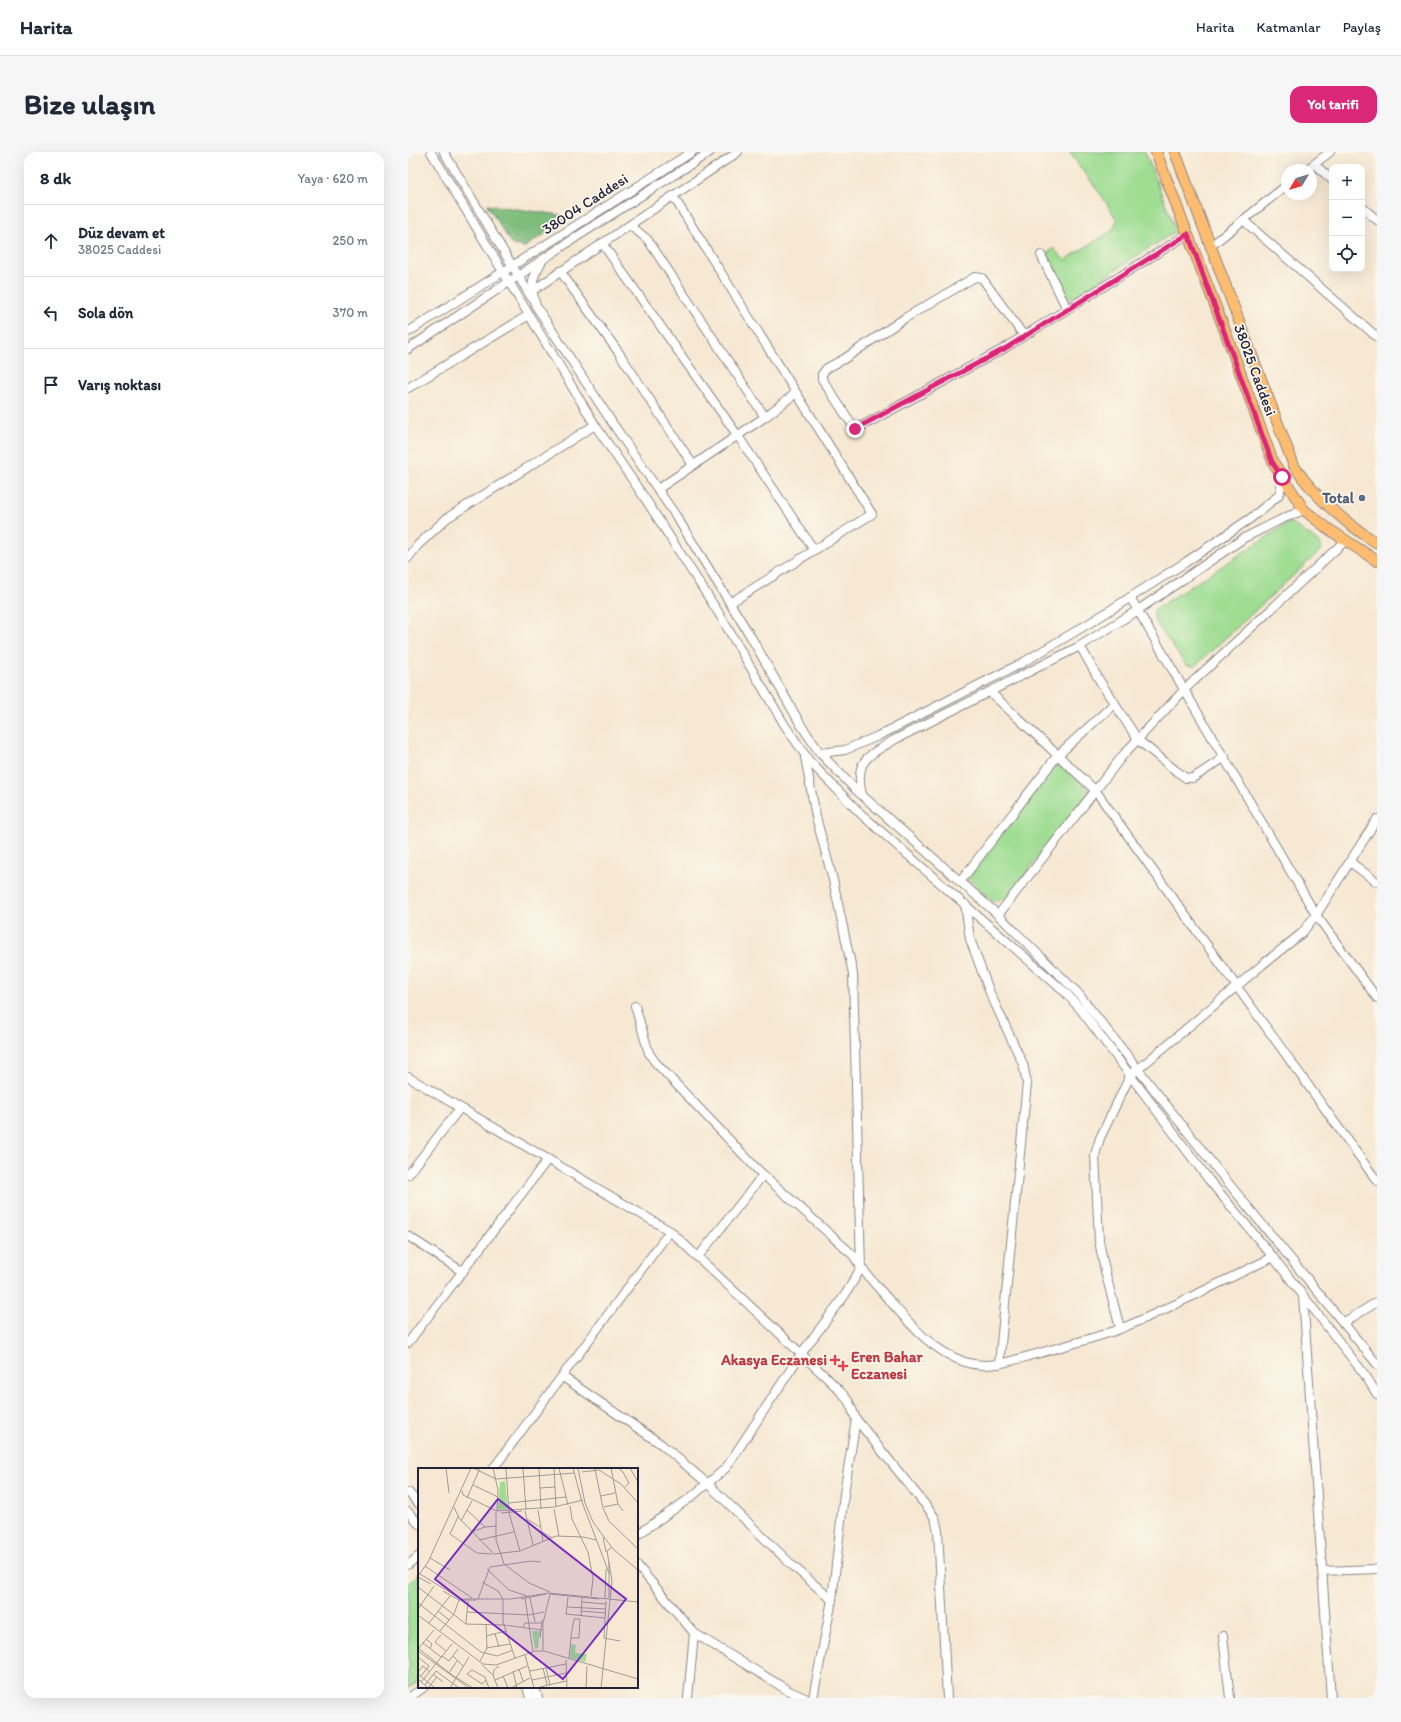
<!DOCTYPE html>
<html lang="tr">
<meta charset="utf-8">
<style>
body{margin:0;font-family:Itim,sans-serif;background:#f6f6f7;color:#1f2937}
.controls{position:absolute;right:12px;top:12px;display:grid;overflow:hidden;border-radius:8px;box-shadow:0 4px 16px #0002}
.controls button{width:36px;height:36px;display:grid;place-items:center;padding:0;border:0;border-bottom:1px solid #e0e1e3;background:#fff;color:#1f2937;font:20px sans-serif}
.compass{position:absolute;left:873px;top:12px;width:36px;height:36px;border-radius:50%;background:#fff;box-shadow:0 4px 16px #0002;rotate:232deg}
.stop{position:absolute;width:12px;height:12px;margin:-9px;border:3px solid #db2777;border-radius:50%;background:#fff}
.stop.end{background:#db2777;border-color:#fff;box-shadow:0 1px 4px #0008}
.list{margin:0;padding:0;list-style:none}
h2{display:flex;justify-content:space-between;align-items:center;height:52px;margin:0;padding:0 16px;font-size:17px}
h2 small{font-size:13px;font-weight:400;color:#747a83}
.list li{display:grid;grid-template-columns:26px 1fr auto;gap:12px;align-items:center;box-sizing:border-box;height:72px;padding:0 16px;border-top:1px solid #e0e1e3}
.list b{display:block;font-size:15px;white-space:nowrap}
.list p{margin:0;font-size:13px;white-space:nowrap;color:#747a83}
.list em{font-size:13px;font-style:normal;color:#747a83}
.icon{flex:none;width:22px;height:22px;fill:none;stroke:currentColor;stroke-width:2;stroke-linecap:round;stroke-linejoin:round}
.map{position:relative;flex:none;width:969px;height:1546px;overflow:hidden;border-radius:12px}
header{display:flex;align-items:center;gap:24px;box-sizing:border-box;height:56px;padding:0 20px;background:#fff;border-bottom:1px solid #e0e1e3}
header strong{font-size:19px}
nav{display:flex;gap:22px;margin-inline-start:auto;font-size:14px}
.intro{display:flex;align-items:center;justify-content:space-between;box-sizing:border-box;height:96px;padding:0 24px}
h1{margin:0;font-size:28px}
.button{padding:10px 18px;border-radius:12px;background:#db2777;color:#fff;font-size:14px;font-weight:700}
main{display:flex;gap:24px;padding:0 24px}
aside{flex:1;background:#fff;border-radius:12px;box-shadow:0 4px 16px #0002}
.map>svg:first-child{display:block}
</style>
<header>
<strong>Harita</strong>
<nav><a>Harita</a><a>Katmanlar</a><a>Paylaş</a></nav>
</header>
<div class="intro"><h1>Bize ulaşın</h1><a class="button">Yol tarifi</a></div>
<main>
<aside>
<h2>8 dk<small>Yaya · 620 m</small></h2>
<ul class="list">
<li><svg class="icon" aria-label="ahead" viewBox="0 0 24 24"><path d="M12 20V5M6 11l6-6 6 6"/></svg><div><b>Düz devam et</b><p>38025 Caddesi</p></div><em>250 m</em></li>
<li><svg class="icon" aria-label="left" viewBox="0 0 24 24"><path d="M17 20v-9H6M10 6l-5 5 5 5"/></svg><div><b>Sola dön</b></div><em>370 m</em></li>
<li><svg class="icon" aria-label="arrive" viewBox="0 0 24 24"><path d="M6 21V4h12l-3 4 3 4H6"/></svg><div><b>Varış noktası</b></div></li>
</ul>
</aside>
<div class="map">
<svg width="969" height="1546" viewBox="0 0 969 1546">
<rect width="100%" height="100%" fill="#fbf7ec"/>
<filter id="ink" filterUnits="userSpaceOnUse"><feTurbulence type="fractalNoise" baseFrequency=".025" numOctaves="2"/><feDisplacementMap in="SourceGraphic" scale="8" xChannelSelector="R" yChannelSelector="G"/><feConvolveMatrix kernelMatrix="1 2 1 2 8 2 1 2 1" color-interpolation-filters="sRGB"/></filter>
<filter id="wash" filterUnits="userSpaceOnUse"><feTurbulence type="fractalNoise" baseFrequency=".012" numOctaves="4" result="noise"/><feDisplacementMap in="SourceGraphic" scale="16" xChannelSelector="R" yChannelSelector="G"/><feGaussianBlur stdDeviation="0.9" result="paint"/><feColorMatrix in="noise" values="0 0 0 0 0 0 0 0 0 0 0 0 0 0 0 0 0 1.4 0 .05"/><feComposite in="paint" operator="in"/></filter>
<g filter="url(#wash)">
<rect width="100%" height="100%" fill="#f6e8d2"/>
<g fill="#9edd92" stroke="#608066">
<polygon points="661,0 737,0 768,79 662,147 639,102 645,96 657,108 705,78 709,68 694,44"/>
<polygon points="882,370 912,391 914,397 787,514 778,513 746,468 746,458"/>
<polygon points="649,612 682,638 599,746 585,750 560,726"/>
<polygon points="11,1421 11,1529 0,1537 0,1432"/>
</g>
<polygon fill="#7ebc7c" stroke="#506f5c" points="79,53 153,63 158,68 117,95 104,93"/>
</g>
<g filter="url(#ink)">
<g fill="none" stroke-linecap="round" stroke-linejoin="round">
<defs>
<g id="minor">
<polyline points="23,0 187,273 238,348 310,460 376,572 402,610 453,662 658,841 673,858 801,1028 865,1105 957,1223 969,1242"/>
<polyline points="36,0 123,145"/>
<polyline points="906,12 924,28"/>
<polyline points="898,18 922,0"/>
<polyline points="265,44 464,362 322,451"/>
<polyline points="954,55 969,68"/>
<polyline points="835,68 969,185"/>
<polyline points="222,73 240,88 357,265"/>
<polyline points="194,91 330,284 406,398"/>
<polyline points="804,93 879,33"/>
<polyline points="633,103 659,157"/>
<path d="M 134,109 C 123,128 122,133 128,154 L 205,272 L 268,364 L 343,485 L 393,573 L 412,601 L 448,638 L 588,761 L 669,840 L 808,1016 L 969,1212"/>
<polyline points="152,119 211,201 285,313"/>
<polyline points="124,139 330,0"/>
<polyline points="0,180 284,0"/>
<polyline points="616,184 574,126 567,125 497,166 436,207 419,216 414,222 414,227 447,277 454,274 597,196 616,184 780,82"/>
<polyline points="0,197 170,84 302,0"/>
<polyline points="0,236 121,163"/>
<polyline points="250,337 357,265 388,241"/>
<polyline points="0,406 10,393 39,366 187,273"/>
<polyline points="722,445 908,763 969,846"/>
<polyline points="672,494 693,531 730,588 767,618 778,626 785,626 817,605"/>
<polyline points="582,540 687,638 969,1029"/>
<polyline points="412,601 437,598 470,584 614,511 685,469 778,410 843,366 870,344 872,340 874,325"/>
<path d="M 454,643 C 446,608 460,604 486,588 L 672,494 L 730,458 L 836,386 L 876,366 L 896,358"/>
<polyline points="942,710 969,730"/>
<polyline points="552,730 649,604 707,551"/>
<polyline points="557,752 562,787 582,841 615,912 619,931 591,1212"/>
<polyline points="590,763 716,602 777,537 938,388"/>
<path d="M 227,854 L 241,901 L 247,910 L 350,1018 L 445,1103 C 455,1120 468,1133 481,1148 C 503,1173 524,1199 557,1210 C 581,1218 605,1208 628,1202 C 656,1194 684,1187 712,1177 C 763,1156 815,1129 865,1105"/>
<polyline points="0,925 262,1079 419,1226 433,1240 441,1250 448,1267 436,1342 424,1448 405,1546"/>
<polyline points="0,1023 52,956"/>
<polyline points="0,1084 55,1120"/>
<polyline points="290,1105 355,1023"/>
<polyline points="895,1144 923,1546"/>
<polyline points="935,1171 969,1150"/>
<polyline points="712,1176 697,1119 691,1089 687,1003 692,986 722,924 854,813 894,781 910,760 969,667"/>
<polyline points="0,1191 140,1007"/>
<polyline points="155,1225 253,1292 300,1332 384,1413 424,1448"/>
<polyline points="448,1267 519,1355 527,1366 530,1379 539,1546"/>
<polyline points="85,1317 262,1079"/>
<polyline points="0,1340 11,1352"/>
<polyline points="0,1360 11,1372"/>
<polyline points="229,1383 282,1346 318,1316 393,1202 437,1143 453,1116 445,822 425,728 408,665 397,605"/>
<polyline points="0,1413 11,1404"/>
<polyline points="229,1413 286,1481 280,1546"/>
<polyline points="914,1419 969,1417"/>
<polyline points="286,1481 381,1539 397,1546"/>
<polyline points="815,1484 822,1546"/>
<polyline points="119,1535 122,1546"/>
<polyline points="127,1535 130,1546"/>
<polyline points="1,1546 16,1535"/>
</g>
<g id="major">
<polyline points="748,0 817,179 865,310 896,358 919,376 969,409"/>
<path d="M 767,0 L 886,314 C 907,345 937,371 969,391"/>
</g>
</defs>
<use href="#minor" stroke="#8c8586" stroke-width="10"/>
<use href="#major" stroke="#8c8586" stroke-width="12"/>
<use href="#minor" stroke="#fff" stroke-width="8"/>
<use href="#major" stroke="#febc70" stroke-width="10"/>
</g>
</g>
<g fill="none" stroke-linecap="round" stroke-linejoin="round" filter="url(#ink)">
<polyline stroke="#db2777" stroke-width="5" points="447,277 598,196 780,82 864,310 874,325"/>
</g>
<circle fill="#5c6f8a" stroke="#fbf7ec" stroke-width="1.5" cx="954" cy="346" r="4"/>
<g fill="#e0444e" stroke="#fbf7ec" stroke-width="1.5">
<path d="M425 1202h4v4h4v4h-4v4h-4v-4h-4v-4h4z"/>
<path d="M433 1208h4v4h4v4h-4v4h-4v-4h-4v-4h4z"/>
</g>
<g text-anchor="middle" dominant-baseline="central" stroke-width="3.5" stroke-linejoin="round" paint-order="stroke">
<g font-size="15" fill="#22223b" stroke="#fbf7ec">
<text transform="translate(177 52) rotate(-33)">38004 Caddesi</text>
<text transform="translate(847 218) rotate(70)">38025 Caddesi</text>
</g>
<g font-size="15" font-weight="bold" fill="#4e5e75" stroke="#fbf7ec" text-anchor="end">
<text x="946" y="346">Total</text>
</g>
<g font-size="15" font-weight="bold" fill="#be3a42" stroke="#fbf7ec" text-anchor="start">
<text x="443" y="1205">Eren Bahar<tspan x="443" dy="17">Eczanesi</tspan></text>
<text x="419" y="1208" text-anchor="end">Akasya Eczanesi</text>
</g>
</g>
<g transform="translate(10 1316)">
<rect width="220" height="220" fill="#f6e8d2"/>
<path d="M 87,13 L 90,41 L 80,42 L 82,14 ZM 114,163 L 122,163 L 120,180 L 117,181 ZM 153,176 L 158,177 L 157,185 L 169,186 L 167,194 L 152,190 Z" fill="#9edd92"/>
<path fill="none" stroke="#a19996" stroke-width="1" d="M 28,0 L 31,25M 55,0 L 78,11 L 156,5M 75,0 L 80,22 L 79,43M 88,0 L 91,45 L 102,83M 105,0 L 108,42M 121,0 L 123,41M 136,0 L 138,39M 141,0 L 150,37M 155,0 L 164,34 L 191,105M 160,0 L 167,35 L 175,54 L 195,81 L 220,102M 193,0 L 200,36 L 205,43M 200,0 L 205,4 L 211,15 L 207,19M 212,0 L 220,14M 177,1 L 185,40 L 191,53 L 220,81M 164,4 L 181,2 L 203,16 L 220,35M 55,17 L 80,29M 122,20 L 137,19M 44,23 L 45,27 L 79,43 L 136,39 L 165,32M 183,28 L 197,25M 49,30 L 62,0M 91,35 L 148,29M 152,38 L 154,51 L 170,84 L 175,110 L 173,128M 36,39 L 41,50 L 76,86 L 102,83 L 138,68 L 165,69 L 178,72M 186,39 L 200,36M 136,41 L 141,68M 49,42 L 67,59 L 79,58M 120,42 L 125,73M 107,43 L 115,77M 78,44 L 78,72 L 86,96 L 111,115 L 132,124M 83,45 L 104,43M 40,49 L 32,66 L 59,85 L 74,86M 109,51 L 122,59M 43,53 L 54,33M 123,63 L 134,70M 53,64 L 67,59M 185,69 L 188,84M 61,72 L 96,64M 12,90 L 32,102M 7,98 L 54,130M 69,101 L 91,122 L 109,128M 2,106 L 43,131 L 93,131 L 131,125 L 220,134M 0,108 L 10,94 L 53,0M 0,109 L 13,116M 64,114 L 80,123 L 85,131 L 85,154 L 97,190M 0,119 L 48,156 L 86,157 L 124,162M 25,123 L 41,132 L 58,132M 132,126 L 181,131M 150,129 L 148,146 L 187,150M 107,130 L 115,184M 112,130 L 117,154M 187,130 L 188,101M 191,130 L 191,94M 60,131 L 72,99 L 113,93 L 123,94M 103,131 L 128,126M 188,133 L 186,170 L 202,173M 164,134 L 188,136M 0,135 L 63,184 L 79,188 L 95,182M 149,139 L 188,141M 0,141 L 16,118M 20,143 L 31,152M 163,143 L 188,145M 49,144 L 111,147 L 126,144M 0,147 L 65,196 L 78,197 L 117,183 L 126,183 L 220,211M 163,148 L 164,130M 11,155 L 32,128M 48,155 L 50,133M 105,159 L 107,155 L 124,155M 22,163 L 36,146 L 41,132M 77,166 L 81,179M 23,167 L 17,174 L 28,183M 68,168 L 88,163M 122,170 L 124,152M 8,171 L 14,176 L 12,180M 5,175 L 23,189M 0,180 L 34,207 L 55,220M 68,180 L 92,176M 0,181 L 16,162M 125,182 L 125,155 L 132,126M 0,183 L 51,220M 107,187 L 116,220M 24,188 L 31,193 L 40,181M 35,188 L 45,198M 0,189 L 11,198 L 3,208M 151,190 L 153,170 L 153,168 L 156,151 L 162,151 L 161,170 L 153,170M 148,192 L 149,220M 62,193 L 69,180 L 68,156M 64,197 L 75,207 L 76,202 L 81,198M 125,200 L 129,217M 128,200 L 132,217M 101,201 L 105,213M 95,203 L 99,220M 112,203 L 148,196M 0,204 L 5,198 L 12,204M 31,205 L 39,193M 0,206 L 17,220M 15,206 L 25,214M 75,207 L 80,220M 85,208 L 90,220M 0,211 L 10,220M 68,212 L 64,216 L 49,206 L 54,202 L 65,208 L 67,209 L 68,212 L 71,220M 77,212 L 109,198M 114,212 L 148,205M 3,214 L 34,176M 7,217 L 18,203 L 41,220M 122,219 L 148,213M 10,220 L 19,209M 32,220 L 51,189M 93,220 L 112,210M 168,220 L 169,198M 183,220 L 194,113 L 189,83 L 193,80"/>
<path fill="#7b2cbf" fill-opacity="0.15" stroke="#7b2cbf" stroke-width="2" d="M 80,31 L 208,131 L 145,211 L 17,111 Z"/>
<rect width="220" height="220" fill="none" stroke="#22223b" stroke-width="2"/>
</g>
</svg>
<div class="controls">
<button>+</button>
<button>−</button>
<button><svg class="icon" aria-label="locate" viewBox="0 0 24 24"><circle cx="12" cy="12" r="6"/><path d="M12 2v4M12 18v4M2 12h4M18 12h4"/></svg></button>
</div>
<svg class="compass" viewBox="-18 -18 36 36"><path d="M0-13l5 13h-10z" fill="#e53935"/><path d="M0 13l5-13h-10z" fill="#747a83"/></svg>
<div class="stop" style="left:874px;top:325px"></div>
<div class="stop end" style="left:447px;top:277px"></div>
</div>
</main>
